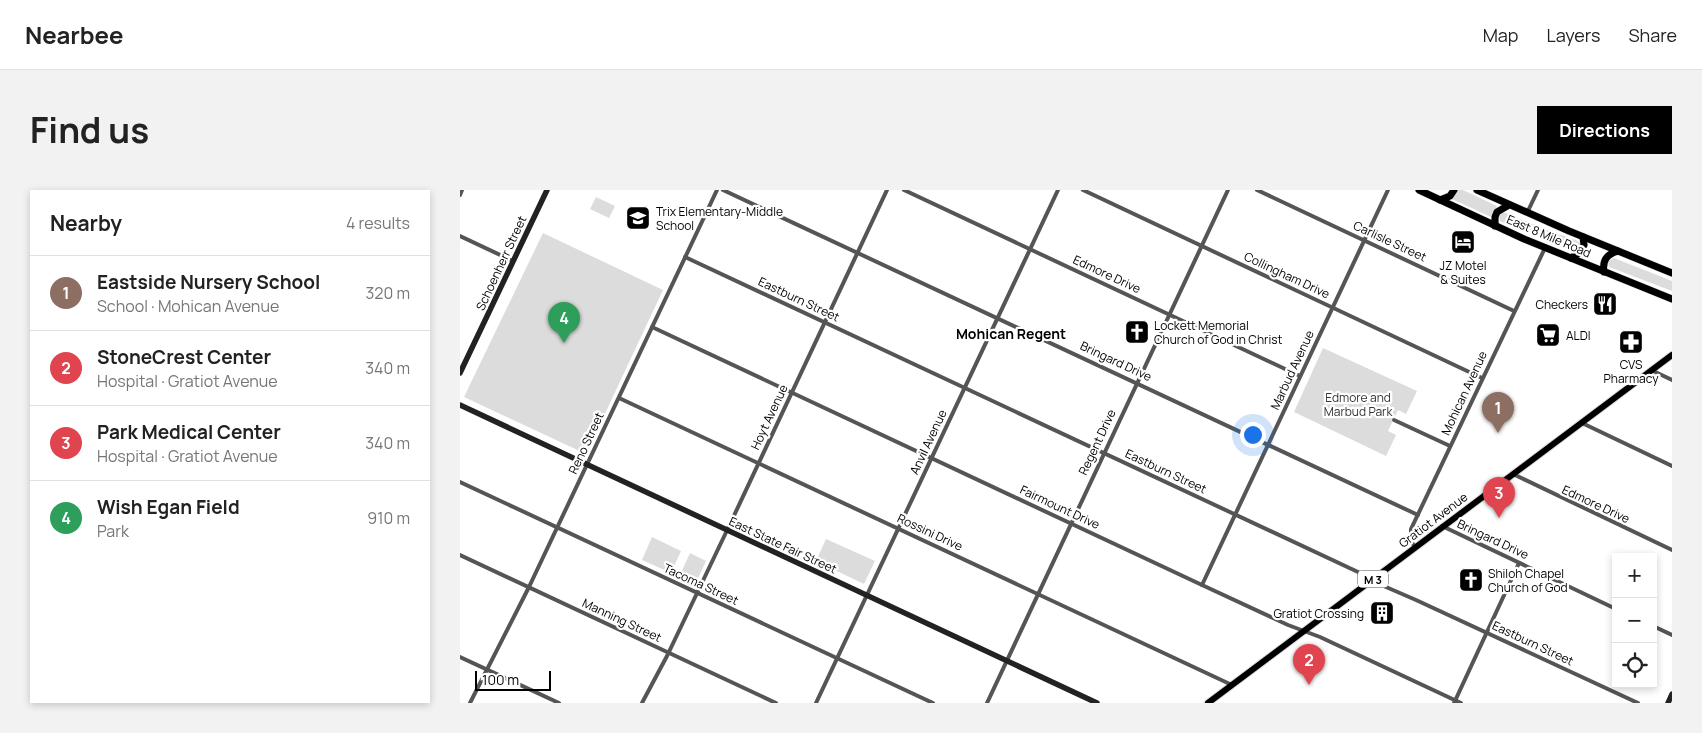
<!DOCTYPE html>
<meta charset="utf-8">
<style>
body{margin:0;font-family:Manrope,sans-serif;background:#f2f2f2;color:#222}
.controls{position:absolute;right:15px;bottom:15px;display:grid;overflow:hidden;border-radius:0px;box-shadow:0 2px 8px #0003}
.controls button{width:45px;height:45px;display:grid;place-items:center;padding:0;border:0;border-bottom:1px solid #e0e0e0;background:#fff;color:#222;font:25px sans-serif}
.scale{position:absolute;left:15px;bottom:12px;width:76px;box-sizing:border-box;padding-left:5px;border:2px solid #000;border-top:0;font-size:14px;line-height:18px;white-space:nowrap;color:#000;-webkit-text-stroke:4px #fff;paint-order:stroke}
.you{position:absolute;left:792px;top:244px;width:18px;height:18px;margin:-12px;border:4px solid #fff;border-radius:50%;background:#1a73e8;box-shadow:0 0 0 8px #1a73e833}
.badge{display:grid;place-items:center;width:32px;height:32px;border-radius:50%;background:#000;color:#fff;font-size:16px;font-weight:700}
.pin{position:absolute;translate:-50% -41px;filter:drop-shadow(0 1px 2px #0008)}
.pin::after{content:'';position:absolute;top:26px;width:18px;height:15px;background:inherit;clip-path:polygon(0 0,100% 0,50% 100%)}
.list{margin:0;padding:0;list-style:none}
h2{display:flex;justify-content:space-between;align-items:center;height:65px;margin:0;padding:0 20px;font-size:21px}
h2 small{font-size:16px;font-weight:400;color:#767676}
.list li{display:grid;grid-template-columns:32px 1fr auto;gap:15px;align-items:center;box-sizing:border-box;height:75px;padding:0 20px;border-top:1px solid #e0e0e0}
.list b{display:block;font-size:19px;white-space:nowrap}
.list p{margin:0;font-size:16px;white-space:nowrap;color:#767676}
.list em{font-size:16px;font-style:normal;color:#767676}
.icon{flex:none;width:28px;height:28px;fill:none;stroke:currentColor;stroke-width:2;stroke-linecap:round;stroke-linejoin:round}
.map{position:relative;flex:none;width:1212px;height:513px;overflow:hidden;border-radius:0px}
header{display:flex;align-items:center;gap:30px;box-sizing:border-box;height:70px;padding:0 25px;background:#fff;border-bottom:1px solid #e0e0e0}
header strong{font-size:24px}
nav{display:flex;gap:28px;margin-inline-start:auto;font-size:18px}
.intro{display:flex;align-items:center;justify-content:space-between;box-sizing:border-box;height:120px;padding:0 30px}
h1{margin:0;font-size:35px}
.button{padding:12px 22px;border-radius:0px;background:#000;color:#fff;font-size:18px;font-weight:700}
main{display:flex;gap:30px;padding:0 30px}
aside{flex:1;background:#fff;border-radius:0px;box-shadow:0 2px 8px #0003}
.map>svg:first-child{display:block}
</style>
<header>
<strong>Nearbee</strong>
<nav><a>Map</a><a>Layers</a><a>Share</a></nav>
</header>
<div class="intro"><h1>Find us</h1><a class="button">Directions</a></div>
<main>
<aside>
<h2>Nearby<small>4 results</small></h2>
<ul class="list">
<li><span class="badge" style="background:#8d6e63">1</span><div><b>Eastside Nursery School</b><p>School · Mohican Avenue</p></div><em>320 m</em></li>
<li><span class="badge" style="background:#e0444e">2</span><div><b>StoneCrest Center</b><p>Hospital · Gratiot Avenue</p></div><em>340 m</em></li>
<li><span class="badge" style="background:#e0444e">3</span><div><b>Park Medical Center</b><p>Hospital · Gratiot Avenue</p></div><em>340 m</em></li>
<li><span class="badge" style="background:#2e9e5b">4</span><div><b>Wish Egan Field</b><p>Park</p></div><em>910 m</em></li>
</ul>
</aside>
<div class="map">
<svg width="1212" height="513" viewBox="0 0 1212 513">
<rect width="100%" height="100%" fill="#fff"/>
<g fill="#dcdcdc">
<polygon points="998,0 1003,0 1037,16 1031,27 992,9"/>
<polygon points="136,7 155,16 149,28 130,19"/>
<polygon points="1042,23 1046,23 1089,41 1116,50 1120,53 1120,57 1117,60 1112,60 1040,31 1039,26"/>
<polygon points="83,43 203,100 126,264 4,207"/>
<polygon points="1154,68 1212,91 1212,101 1149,77 1148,71"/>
<polygon points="863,158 957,201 946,224 938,220 928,241 936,245 926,266 834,222"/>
<polygon points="192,347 221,361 211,383 182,370"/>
<polygon points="366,349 415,371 404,394 356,371"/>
<polygon points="230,363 246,371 235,395 219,387"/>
</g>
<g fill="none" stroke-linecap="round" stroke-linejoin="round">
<defs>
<polyline id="primary" points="748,513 1212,165"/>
<g id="highway">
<polyline points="959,0 1064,49 1212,109"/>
<polyline points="1017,0 1109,41 1212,83"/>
<polyline points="980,10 990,6 994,0"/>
<polyline points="1035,36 1035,27 1037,22 1049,15"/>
<polyline points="1111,68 1122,61 1124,55 1123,47"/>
<path d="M 1144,82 C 1142,70 1147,64 1158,61"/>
</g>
</defs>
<use href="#primary" stroke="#dbdbdb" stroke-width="8"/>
<use href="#highway" stroke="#dbdbdb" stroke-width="8"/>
<g stroke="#555" stroke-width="4">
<polyline points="263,0 958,325"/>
<polyline points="444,0 840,186"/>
<polyline points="623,0 1022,188"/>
<polyline points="797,0 1054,121"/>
<polyline points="0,5 2,0"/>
<polyline points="1067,23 1078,0"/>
<polyline points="0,46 53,71"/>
<polyline points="225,67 898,382 926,397 956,410 1178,513"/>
<polyline points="192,137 742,395 828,435 860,447 1001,513"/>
<polyline points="1191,180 1212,190"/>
<polyline points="159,208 772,495"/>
<polyline points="934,230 990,256"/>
<polyline points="1122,233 1212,276"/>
<polyline points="1053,284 1212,360"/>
<polyline points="0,292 473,513"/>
<polyline points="982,336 1156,419"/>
<polyline points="955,357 951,351 951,339 1085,58"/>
<polyline points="0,365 316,513"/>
<polyline points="742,395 928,0"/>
<polyline points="1193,436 1212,445"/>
<polyline points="0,467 99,513"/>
<polyline points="10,513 69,397 257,0"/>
<polyline points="182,513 207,466 271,332 427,0"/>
<polyline points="356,513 598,0"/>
<polyline points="527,513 768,0"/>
<polyline points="994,513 1059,373"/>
</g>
<g stroke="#222" stroke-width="5.5">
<polyline points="0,183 87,0"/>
<polyline points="0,215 637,513"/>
<polyline points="1208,513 1212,504"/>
</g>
<use href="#primary" stroke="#000" stroke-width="6"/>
<use href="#highway" stroke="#000" stroke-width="7"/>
</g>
<defs>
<symbol id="school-square" viewBox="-11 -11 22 22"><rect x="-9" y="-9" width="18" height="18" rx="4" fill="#000" stroke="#fff"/><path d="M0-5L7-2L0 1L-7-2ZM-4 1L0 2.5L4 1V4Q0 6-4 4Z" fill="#fff"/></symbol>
<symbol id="hotel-square" viewBox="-11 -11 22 22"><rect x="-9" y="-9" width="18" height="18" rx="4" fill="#000" stroke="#fff"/><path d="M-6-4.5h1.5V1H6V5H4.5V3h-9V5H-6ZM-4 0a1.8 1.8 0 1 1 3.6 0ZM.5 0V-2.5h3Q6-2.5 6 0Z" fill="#fff"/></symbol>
<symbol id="restaurant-square" viewBox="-11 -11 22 22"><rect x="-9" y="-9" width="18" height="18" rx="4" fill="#000" stroke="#fff"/><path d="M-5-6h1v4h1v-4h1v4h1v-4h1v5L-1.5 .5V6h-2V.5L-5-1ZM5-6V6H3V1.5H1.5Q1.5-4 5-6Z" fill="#fff"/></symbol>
<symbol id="church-square" viewBox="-11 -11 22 22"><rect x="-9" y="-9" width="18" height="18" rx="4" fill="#000" stroke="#fff"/><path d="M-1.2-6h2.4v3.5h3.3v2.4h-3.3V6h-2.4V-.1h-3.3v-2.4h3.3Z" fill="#fff"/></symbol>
<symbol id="supermarket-square" viewBox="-11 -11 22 22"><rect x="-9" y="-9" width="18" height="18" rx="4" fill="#000" stroke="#fff"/><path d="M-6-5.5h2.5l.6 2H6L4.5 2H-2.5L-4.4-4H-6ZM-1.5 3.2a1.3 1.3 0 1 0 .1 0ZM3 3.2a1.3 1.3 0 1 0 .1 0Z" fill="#fff"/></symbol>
<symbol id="pharmacy-square" viewBox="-11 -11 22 22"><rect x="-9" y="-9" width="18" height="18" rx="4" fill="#000" stroke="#fff"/><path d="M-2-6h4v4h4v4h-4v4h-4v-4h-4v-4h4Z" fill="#fff"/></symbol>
<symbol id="building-square" viewBox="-11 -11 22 22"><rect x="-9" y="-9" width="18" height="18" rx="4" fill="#000" stroke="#fff"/><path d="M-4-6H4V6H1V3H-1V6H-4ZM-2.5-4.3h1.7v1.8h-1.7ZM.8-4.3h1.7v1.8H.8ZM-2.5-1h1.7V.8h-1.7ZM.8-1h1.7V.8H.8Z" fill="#fff"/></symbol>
</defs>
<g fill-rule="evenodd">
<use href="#school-square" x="164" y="14" width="28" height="28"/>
<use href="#hotel-square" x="989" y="38" width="28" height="28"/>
<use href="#restaurant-square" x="1131" y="100" width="28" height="28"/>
<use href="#church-square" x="663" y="128" width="28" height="28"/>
<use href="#supermarket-square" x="1074" y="131" width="28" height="28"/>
<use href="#pharmacy-square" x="1157" y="138" width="28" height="28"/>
<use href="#church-square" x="997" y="376" width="28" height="28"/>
<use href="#building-square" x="908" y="409" width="28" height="28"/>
</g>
<g text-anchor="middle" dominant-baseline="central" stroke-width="4.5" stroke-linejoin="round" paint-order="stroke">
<rect fill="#fff" stroke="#4c4c4c" stroke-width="1" x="898" y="380.5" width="30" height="17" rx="4"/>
<g font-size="11" font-weight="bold" fill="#000">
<text x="913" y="389">M 3</text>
</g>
<g font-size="12" fill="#000" stroke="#fff" text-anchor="start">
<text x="196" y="21">Trix Elementary-Middle<tspan x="196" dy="14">School</tspan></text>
<text x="1003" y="75" text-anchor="middle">JZ Motel<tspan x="1003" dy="14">&amp; Suites</tspan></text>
<text x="1128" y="114" text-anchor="end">Checkers</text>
<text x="694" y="135">Lockett Memorial<tspan x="694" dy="14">Church of God in Christ</tspan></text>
<text x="1106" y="145">ALDI</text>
<text x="1171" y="174" text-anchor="middle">CVS<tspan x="1171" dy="14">Pharmacy</tspan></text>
<text x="1028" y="383">Shiloh Chapel<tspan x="1028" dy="14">Church of God</tspan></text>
<text x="904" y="423" text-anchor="end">Gratiot Crossing</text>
</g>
<g font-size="12" fill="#000" stroke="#fff">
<text transform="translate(1089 46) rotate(23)">East 8 Mile Road</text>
<text transform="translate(930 51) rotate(25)">Carlisle Street</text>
<text transform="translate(41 73) rotate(-65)">Schoenherr Street</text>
<text transform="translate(647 84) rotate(25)">Edmore Drive</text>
<text transform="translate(827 85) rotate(25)">Collingham Drive</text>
<text transform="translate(339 109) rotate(25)">Eastburn Street</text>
<text transform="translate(656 171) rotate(25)">Bringard Drive</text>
<text transform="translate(832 180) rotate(-65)">Marbud Avenue</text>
<text transform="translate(1004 203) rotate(-65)">Mohican Avenue</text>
<text transform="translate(309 227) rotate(-65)">Hoyt Avenue</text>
<text transform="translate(468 252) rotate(-65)">Anvil Avenue</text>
<text transform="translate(637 252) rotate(-65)">Regent Drive</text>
<text transform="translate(126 253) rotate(-65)">Reno Street</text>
<text transform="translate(706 281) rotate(25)">Eastburn Street</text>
<text transform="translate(1136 314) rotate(25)">Edmore Drive</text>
<text transform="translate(600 317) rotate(25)">Fairmount Drive</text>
<text transform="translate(973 330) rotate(-37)">Gratiot Avenue</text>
<text transform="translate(470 342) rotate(25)">Rossini Drive</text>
<text transform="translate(1033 349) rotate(25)">Bringard Drive</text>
<text transform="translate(323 355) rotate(25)">East State Fair Street</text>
<text transform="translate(241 394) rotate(25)">Tacoma Street</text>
<text transform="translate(162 430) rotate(25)">Manning Street</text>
<text transform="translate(1073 453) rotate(25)">Eastburn Street</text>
</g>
<g font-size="12" fill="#333" stroke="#fff">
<text x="898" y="207">Edmore and<tspan x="898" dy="14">Marbud Park</tspan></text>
</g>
<g font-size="14" font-weight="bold" fill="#000" stroke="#fff">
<text x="551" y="143">Mohican Regent</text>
</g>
</g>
</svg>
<div class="controls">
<button>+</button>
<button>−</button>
<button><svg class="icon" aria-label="locate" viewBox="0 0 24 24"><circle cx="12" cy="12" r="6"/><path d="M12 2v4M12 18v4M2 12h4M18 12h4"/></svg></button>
</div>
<div class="scale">100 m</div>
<div class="you"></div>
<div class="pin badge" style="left:1038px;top:243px;background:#8d6e63">1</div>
<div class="pin badge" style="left:849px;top:495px;background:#e0444e">2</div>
<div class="pin badge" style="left:1039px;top:328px;background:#e0444e">3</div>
<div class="pin badge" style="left:104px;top:153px;background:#2e9e5b">4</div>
</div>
</main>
